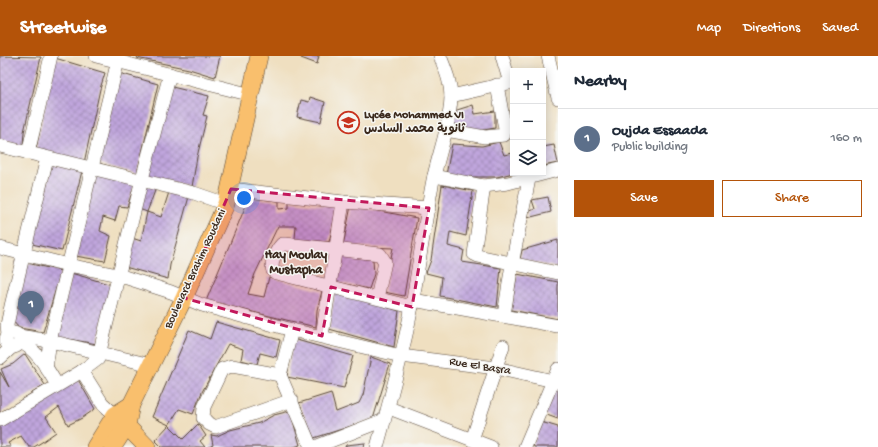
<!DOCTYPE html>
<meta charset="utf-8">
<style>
body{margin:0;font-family:"Gochi Hand","Playpen Sans Arabic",sans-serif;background:#f6f6f7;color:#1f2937}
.controls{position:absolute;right:12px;top:12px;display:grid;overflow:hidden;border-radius:0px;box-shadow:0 2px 10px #0003}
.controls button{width:36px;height:36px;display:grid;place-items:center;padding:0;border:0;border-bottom:1px solid #e0e1e3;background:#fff;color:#1f2937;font:20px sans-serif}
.you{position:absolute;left:244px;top:142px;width:14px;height:14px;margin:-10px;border:3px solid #fff;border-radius:50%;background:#1a73e8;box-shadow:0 0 0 6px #1a73e833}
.badge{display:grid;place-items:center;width:26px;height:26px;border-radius:50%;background:#b45309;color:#fff;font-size:13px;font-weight:700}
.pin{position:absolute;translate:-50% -33px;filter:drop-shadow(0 1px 2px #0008)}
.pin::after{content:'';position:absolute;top:21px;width:14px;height:12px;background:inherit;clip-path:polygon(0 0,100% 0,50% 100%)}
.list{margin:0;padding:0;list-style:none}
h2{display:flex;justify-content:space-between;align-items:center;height:52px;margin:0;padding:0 16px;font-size:17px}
h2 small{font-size:13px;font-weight:400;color:#747a83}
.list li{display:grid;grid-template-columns:26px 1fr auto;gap:12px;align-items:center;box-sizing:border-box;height:60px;padding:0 16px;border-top:1px solid #e0e1e3}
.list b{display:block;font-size:15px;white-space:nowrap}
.list p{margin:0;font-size:13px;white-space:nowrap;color:#747a83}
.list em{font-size:13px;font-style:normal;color:#747a83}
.actions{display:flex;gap:8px;padding:12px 16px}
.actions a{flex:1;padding:9px 0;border:1px solid #b45309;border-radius:0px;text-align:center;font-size:14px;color:#b45309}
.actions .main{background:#b45309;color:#fff}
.icon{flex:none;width:22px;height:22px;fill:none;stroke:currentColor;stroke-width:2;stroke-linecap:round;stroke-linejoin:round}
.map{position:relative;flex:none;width:558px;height:391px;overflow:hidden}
header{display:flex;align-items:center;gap:24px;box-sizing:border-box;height:56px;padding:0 20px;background:#b45309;color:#fff}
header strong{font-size:19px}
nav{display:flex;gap:22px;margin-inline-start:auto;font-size:14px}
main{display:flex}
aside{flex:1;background:#fff}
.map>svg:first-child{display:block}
</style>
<header>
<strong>Streetwise</strong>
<nav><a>Map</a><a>Directions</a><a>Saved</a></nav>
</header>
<main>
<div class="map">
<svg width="558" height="391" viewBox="0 0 558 391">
<defs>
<pattern id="building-cross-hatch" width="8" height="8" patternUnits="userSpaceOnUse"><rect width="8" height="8" fill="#c0a6dd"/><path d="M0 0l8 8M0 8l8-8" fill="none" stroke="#9d87b3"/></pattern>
</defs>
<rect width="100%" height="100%" fill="#f6f6f2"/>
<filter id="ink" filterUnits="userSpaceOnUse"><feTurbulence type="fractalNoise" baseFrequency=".025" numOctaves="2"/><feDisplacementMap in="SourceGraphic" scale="8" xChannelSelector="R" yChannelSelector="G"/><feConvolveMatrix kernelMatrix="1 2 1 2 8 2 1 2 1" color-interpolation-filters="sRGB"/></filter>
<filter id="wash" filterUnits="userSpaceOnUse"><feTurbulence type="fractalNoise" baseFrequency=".012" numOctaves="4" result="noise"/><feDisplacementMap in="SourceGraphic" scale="16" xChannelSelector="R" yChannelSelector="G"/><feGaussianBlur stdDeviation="0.9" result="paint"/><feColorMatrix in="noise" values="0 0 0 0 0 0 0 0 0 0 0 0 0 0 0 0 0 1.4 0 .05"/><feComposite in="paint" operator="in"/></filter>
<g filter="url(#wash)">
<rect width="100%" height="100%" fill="#efdfc0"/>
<g id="blocks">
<g fill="url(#building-cross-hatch)">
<polygon points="0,0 41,1 24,76 23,90 0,85"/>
<polygon points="138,0 220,0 215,21 189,13 137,2"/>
<polygon points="302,0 319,0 317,8 301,2"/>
<polygon points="55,2 105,17 100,33 84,107 36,93"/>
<polygon points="119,17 158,28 137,118 98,107"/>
<polygon points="168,30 209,40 203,59 207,60 197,101 192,131 146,120"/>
<polygon points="310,41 325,46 321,66 297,61 301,44 309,46"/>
<polygon points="473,49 475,58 495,55 495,72 478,75 453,70 457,54"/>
<polygon points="499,86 504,99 513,97 513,117 497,121 460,121 446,119 452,88 482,90"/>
<polygon points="554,89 558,107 543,110 543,91"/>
<polygon points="52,108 82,115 62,195 32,188"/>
<polygon points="95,115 136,125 127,151 119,150 115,165 103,161 100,175 111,180 105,205 75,200"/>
<polygon points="144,129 156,132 147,156 139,153"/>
<polygon points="442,129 473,135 466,180 450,176 448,190 464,194 462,206 501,212 497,251 440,240 442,221 426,217 431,204"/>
<polygon points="170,133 190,137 170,209 168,223 125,211 132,182 141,185 147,156 161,161"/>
<polygon points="548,141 551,156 527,162 528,156 535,153 532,144"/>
<polygon points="249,142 279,145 279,153 289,152 289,146 337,151 329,186 295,183 296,170 278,170 255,218 248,238 264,241 269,221 322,235 317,254 316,271 206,245"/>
<polygon points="351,150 417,162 404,240 384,236 393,192 343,190"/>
<polygon points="558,184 558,212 520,203 522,194"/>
<polygon points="341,199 373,204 374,218 369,233 336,226"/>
<polygon points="27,207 61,215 43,276 19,272 12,264"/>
<polygon points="71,217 112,229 97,288 56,281"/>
<polygon points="517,218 558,226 558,263 511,254"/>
<polygon points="335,235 399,255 394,291 329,273"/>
<polygon points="216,266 280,284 276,301 260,297 257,308 241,304 243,293 228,288 202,336 193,358 179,353 169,369 152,361 189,274 210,283"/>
<polygon points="293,283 353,300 344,332 287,321"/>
<polygon points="25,298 45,329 0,357 0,316 9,331 1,313 13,308"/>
<polygon points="371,301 390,308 373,363 314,382 299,347 331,337 336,356 359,347 363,339"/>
<polygon points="76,320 95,353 82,362 68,369 59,351 46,361 56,376 42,386 34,391 29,391 21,380 8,387 11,391 0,391 0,369"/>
<polygon points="556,330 558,330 558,363 544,358"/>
<polygon points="290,355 300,389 294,391 209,391 213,389 211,379 217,380 230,374 259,367 274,359"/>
<polygon points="541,366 558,371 558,391 534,391 533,388"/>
<polygon points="198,368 206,380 200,385 205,391 162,391 155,384 169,369 183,383"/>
<polygon points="365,387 364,391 345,391 346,389"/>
</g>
</g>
</g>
<g filter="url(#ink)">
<use href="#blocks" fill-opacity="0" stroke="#564536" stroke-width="1"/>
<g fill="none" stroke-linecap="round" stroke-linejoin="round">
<defs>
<g id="minor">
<polyline points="96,0 252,39"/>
<polyline points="502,0 510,27"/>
<polyline points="548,0 558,42"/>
<polyline points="451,40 513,26"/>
<polyline points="446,74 485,81 504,79 505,73 497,29"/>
<polyline points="0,90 194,137 226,148"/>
<polyline points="28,97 51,0"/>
<polyline points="434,120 484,130 508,127 558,114"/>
<polyline points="484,130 474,198 478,200 558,217"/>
<polyline points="231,133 343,146 429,152"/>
<polyline points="0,192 68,209 118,219 171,236 202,249 292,274 401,300 496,312 558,326"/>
<path d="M 377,242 L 385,206 L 380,198 L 285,188 L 282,188 C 276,194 270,207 273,215 L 276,217 C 321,228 366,240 412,251"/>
<polyline points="413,244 558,270"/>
<polyline points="504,259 512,208 529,123"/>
<polyline points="292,274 280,319 311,391"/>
<circle cx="13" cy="284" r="7"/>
<polyline points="8,278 7,269 11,250 47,102"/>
<polyline points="19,280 50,285 151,309"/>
<polyline points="322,280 343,146"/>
<path d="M 20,286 C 37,293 48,314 57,329"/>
<polyline points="0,302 12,291"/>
<polyline points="46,312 50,285 119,0"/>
<polyline points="82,315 102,347 115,359"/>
<polyline points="280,319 232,310 222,313 204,351 203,362 209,368 215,371 292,344"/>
<polyline points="389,352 491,391"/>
<polyline points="0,364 82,315 98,303 142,123 170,18"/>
<polyline points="472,384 503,290"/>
<polyline points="315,391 384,364"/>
<path d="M 377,391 C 390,344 403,298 412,250 C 419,208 425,165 433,124 C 439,97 450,69 451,41 C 451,26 445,13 440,0"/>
<polyline points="525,391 558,313"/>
</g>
<g id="major">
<polyline points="120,363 147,391"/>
<polyline points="95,391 115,359 131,349"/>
<polyline points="113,391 127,369 131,349 184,242 226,148 259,0"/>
</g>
</defs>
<use href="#minor" stroke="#564536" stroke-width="14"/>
<use href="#major" stroke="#564536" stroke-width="18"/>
<use href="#minor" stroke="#fff" stroke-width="13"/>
<use href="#major" stroke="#f9bf6d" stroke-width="17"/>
</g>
</g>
<path fill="#c2185b" fill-opacity="0.2" stroke="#c2185b" stroke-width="3" stroke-dasharray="8 5" stroke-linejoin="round" d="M 231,133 L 429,152 L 412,251 L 331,231 L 322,280 L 184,242 Z"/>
<defs>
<symbol id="school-ring" viewBox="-11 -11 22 22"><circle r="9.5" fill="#f6f6f2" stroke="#c8321e" stroke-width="1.5"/><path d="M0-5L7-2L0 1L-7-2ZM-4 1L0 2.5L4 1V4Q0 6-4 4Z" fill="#c8321e"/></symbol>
</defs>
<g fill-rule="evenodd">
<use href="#school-ring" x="336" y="54" width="25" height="25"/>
</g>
<g text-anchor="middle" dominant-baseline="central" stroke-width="3" stroke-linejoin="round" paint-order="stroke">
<g font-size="12" font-weight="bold" fill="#3b2a1e" stroke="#f6f6f2" text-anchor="start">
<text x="364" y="60">Lycée Mohammed VI<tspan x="364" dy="14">ثانوية محمد السادس</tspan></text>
</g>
<g font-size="12" fill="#3b2a1e" stroke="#f6f6f2">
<text transform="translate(196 213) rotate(-65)">Boulevard Brahim Roudani</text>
<text transform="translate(480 311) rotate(9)">Rue El Basra</text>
</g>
<g font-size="13" font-weight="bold" fill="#3b2a1e" stroke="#f6f6f2">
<text x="296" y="199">Hay Moulay<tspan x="296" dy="15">Mustapha</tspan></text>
</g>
</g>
</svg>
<div class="controls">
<button>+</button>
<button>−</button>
<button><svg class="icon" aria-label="layers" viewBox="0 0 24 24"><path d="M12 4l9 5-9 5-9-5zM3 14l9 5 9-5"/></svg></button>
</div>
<div class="you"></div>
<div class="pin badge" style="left:31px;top:268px;background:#5c6f8a">1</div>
</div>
<aside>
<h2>Nearby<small></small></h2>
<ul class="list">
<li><span class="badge" style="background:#5c6f8a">1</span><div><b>Oujda Essaada</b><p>Public building</p></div><em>160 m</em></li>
</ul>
<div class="actions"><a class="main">Save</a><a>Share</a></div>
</aside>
</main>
